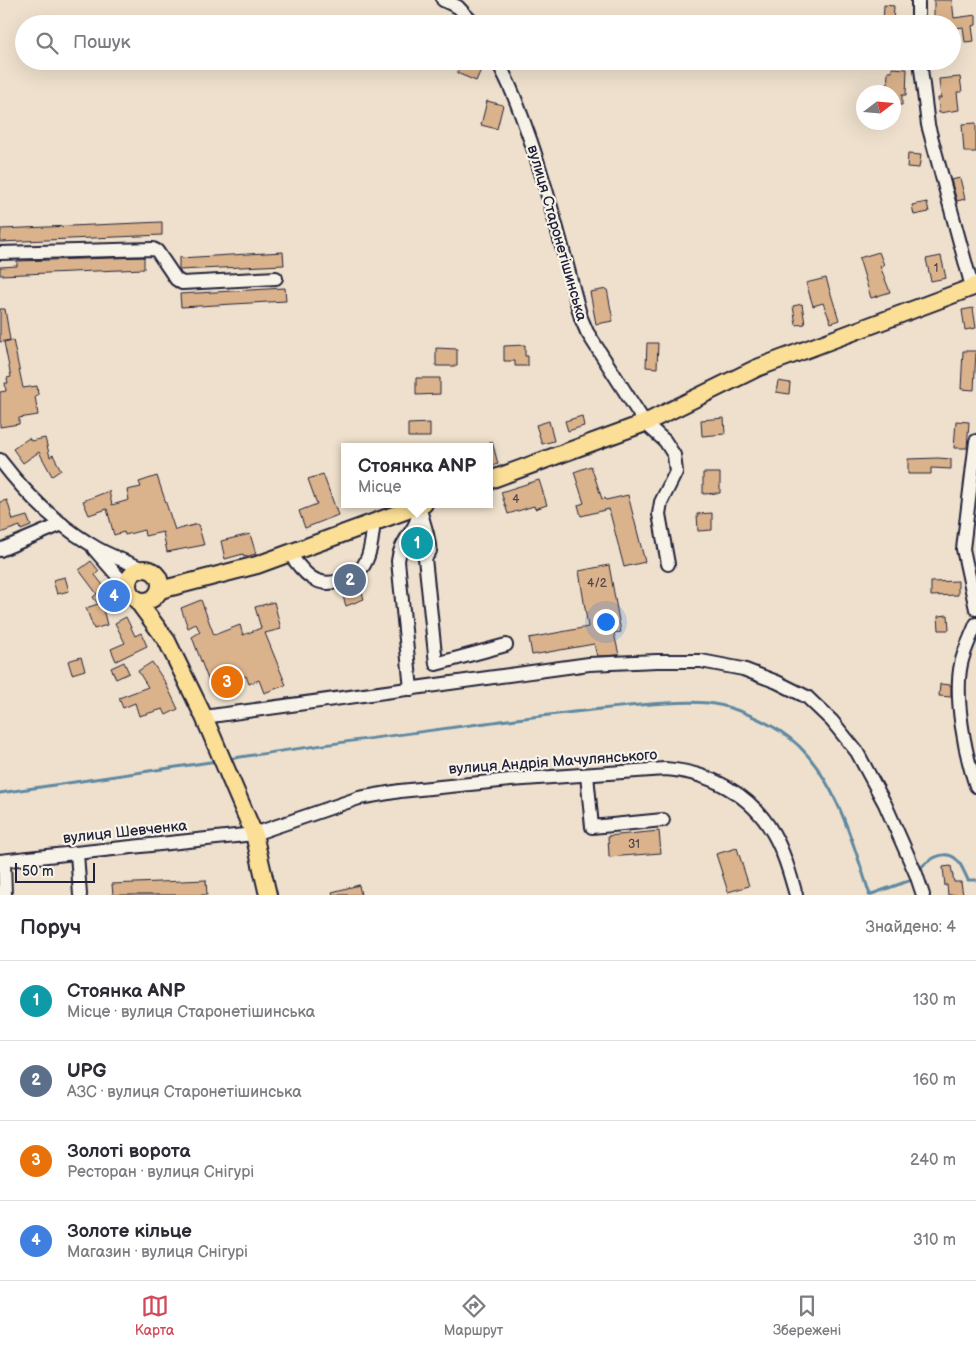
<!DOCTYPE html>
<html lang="uk">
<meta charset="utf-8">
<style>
body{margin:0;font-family:"Balsamiq Sans",sans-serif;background:#f2f2f3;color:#2b2b33}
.compass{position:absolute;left:856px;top:85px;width:45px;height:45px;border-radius:50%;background:#fff;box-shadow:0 5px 20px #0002;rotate:74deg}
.scale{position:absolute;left:15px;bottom:12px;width:80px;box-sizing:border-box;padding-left:5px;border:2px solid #22223b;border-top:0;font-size:14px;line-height:18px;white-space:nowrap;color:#22223b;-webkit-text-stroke:4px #f7f3e8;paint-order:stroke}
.you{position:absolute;left:605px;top:621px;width:18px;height:18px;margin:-12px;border:4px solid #fff;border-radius:50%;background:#1a73e8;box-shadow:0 0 0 8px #1a73e833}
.badge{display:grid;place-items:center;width:32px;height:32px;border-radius:50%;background:#d1495b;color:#fff;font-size:16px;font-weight:700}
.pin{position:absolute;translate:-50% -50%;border:2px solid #fff;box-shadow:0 1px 5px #0006}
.popup{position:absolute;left:341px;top:443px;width:152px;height:65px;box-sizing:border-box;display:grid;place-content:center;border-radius:0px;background:#fff;filter:drop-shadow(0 1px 4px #0005);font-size:16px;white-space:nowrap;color:#7c7c81}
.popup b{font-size:19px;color:#2b2b33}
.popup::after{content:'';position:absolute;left:50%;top:100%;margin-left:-10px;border:10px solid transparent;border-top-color:#fff}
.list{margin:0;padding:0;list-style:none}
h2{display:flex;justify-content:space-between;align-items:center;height:65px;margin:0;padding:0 20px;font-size:21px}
h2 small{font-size:16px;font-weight:400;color:#7c7c81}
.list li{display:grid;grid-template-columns:32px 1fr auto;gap:15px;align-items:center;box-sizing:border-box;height:80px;padding:0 20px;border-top:1px solid #e1e1e2}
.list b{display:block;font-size:19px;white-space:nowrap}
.list p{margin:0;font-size:16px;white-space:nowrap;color:#7c7c81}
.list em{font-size:16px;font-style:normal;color:#7c7c81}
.icon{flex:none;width:28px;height:28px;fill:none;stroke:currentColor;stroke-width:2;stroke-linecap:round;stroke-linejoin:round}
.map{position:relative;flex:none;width:976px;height:895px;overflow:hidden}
.search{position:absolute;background:#fff;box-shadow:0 5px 20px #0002;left:15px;right:15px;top:15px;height:55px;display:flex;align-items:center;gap:12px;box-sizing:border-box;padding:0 18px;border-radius:28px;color:#7c7c81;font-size:19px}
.sheet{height:385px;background:#fff}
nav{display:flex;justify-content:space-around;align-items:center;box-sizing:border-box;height:70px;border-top:1px solid #e1e1e2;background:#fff;font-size:14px;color:#7c7c81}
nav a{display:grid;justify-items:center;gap:2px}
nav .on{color:#d1495b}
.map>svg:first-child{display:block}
</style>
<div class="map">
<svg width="976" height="895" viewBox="0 0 976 895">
<rect width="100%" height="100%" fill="#eee0cc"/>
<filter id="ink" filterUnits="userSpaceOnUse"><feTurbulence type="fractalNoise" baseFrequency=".02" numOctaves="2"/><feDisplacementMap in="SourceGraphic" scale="10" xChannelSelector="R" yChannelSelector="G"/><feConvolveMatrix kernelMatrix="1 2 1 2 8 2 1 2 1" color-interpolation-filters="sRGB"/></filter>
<g filter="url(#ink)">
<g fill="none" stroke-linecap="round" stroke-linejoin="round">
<g stroke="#5e88a2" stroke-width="3">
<path d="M 228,759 C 324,744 420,732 516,719 C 557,714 598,709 640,705 C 662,703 686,701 708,703 C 738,707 777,725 799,746 C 838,785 853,844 870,895"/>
<polyline points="0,793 217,761"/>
<path d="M 918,871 C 926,861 944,848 956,859 C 961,863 965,874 968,880 L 976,880"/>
<polyline points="869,895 914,879"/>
</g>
</g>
<g fill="#dab28b" stroke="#22223b">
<polygon points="934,0 952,0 954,18 976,15 976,25 972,26 974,41 965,42 963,27 956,28 956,26 952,26 952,24 934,24"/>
<polygon points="884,5 894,6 893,24 883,24"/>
<polygon points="462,61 474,61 483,65 476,81 457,73"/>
<polygon points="892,68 907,69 906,95 902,95 902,105 894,105 894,92 887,92 888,72 892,72"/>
<polygon points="960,77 962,92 957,92 959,110 939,113 938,98 941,98 939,79"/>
<polygon points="487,101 503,105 497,129 481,125"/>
<polygon points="976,123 976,152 964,152 962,124"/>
<polygon points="908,154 921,155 919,168 907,167"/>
<polygon points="960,178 965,199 957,201 951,180"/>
<polygon points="927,202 929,212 914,215 912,205"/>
<polygon points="162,222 162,235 0,242 1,229"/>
<polygon points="283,252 284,265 179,270 179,258"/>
<polygon points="879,252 884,265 880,266 890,292 871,298 859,258"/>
<polygon points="941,256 946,278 931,281 926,259"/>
<polygon points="144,257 144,269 0,275 0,267 17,266 17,261"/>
<polygon points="826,278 839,320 831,323 823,303 813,306 806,283"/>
<polygon points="285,288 286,301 181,307 180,294"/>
<polygon points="607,289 613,321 596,324 590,292"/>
<polygon points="802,304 805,324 796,325 793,306"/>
<polygon points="973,308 976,328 965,330 962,310"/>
<polygon points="0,309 5,309 10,340 0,342"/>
<polygon points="13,340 23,388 37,386 38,395 35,396 38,415 19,418 19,424 0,427 0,392 6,391 5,383 8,383 7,378 11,377 4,342"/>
<polygon points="647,343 658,343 657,368 646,367"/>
<polygon points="525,345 525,356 528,356 528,366 515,366 515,361 504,361 504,346"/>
<polygon points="436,348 457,349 457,366 436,366"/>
<polygon points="963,351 976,351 974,390 961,389"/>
<polygon points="416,378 440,378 440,394 416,395"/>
<polygon points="778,381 790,383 789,394 776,392"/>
<polygon points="582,416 584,426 568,431 565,421"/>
<polygon points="724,418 725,434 702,436 701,420"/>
<polygon points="549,421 554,441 542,444 536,425"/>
<polygon points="956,421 969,422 967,448 954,448"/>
<polygon points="430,423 430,437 408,437 408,424"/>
<polygon points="29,438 31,441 45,438 50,457 53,455 61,470 52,476 39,452 23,463 13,449"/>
<polygon points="492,441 498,464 490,467 490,442"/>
<polygon points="938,458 951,459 951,469 931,468 931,474 908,474 908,459"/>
<polygon points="591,466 602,499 605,498 606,500 628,495 645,562 624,567 609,509 581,516 578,505 584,503 574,472"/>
<polygon points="703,473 720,473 720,493 703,494"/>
<polygon points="323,474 338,515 305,528 299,511 317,504 308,479"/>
<polygon points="157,476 175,530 198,524 204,545 167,552 163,532 145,536 144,530 125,535 124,532 114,535 107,509 89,515 83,501 109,491 112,505 129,500 127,490 141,487 139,482"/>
<polygon points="539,480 547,505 535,509 534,506 508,514 501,492"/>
<polygon points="7,500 13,520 27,516 31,526 21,530 20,526 0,533 0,502"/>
<polygon points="712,513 712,530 698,531 697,514"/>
<polygon points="250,534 256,554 244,557 243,554 225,559 221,541"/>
<polygon points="91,561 99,571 95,575 106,589 111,587 118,600 103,609 107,625 94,629 86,608 98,604 93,597 97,594 79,570"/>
<polygon points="609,565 621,632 614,633 619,655 597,656 594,644 532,655 529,638 588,627 579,571"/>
<polygon points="65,577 69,591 57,594 53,580"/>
<polygon points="958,581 958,595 931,596 931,582"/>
<polygon points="355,584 356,588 360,587 364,599 346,606 342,593 345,592 343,588"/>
<polygon points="201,600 214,635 240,625 243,635 261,628 255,607 274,602 281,629 265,633 286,685 264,693 259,680 249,684 246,676 234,681 230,688 224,688 221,686 212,690 192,637 200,632 196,624 188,628 181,608"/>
<polygon points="948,615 949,630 939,630 938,616"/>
<polygon points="126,617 135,636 141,633 147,646 116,661 111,649 125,643 115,623"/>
<polygon points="81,657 85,670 72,674 68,661"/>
<polygon points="124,662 129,673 116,679 111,668"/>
<polygon points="152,662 165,682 178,709 166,715 163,709 139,716 135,703 123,708 119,698 148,687 138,671"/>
<polygon points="940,684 951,685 951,697 939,696"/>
<polygon points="659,831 661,853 609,857 608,836"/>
<polygon points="737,848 749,886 728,892 716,854"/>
<polygon points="951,866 954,882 961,882 963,895 948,895 947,885 945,886 943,867"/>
<polygon points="206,880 207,895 113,895 112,884"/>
<polygon points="359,885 361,895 333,895 332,892"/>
</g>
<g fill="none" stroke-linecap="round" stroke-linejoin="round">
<defs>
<g id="minor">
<polyline points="443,0 458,7 474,24"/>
<polyline points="918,0 918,24"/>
<path d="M 497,61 C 512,87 521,114 531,142 C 551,200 565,259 581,318 L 587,332 L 645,423 L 665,441 L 674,455 L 676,472 L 661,502 L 659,514 L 668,564"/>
<polyline points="920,61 928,125 972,287"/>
<polyline points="0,253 153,249 157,251 176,279 182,283 276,278"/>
<polyline points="976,441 963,549 976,609"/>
<path d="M 0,460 C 25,493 54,522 90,544 C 106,555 126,561 143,569"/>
<polyline points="419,506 427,534 430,551 425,558 436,664 506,645"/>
<polyline points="94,549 128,588"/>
<polyline points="0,550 62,524"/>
<path d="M 289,553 C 304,573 316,590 343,580 C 354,576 361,572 366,561 C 372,549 372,535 374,522"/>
<path d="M 976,624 C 971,637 964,650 961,664 C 954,698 965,754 976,786"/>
<path d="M 411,689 L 398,561 C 400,539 418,530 419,510"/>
<polyline points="204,717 589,664 657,661 701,661 743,669 777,682 807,697 832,721 857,752 885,804 916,874 923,895"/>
<polyline points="587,775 592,827 663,820"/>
<polyline points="77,853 80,895"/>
<path d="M 0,861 L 254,834 L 359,798 L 400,791 L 510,780 L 665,769 C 709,772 751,794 773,833 C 784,852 790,874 796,895"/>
<polyline points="4,861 5,895"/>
</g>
<g id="major">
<polyline points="490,480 645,423 757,368 976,286"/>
<circle cx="144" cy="585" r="16"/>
<polyline points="160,590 257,565 424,504"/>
<polyline points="136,599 167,641 204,717 254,834 268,895"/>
</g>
</defs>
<use href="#minor" stroke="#22223b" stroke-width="16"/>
<use href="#major" stroke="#22223b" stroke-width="20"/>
<use href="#minor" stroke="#f7f3e8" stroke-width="12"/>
<use href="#major" stroke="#fbdf96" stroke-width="16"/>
</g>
</g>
<g text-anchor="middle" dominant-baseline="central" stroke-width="4.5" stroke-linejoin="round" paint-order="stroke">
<g font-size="12" fill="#50464f">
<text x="936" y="268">1</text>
<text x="516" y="499">4</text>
<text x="597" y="583">4/2</text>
<text x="634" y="844">31</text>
</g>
<g font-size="15" fill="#22223b" stroke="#f7f3e8">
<text transform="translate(557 233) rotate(74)">вулиця Старонетішинська</text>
<text transform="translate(553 762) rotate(-4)">вулиця Андрія Мачулянського</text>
<text transform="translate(125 832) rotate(-6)">вулиця Шевченка</text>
</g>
</g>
</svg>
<svg class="compass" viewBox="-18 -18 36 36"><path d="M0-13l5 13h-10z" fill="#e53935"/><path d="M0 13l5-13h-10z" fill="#7c7c81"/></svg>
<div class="scale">50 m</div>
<div class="you"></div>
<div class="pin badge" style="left:417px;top:543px;background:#0f9aa8">1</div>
<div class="popup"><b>Стоянка ANP</b>Місце</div>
<div class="pin badge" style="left:350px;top:580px;background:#5c6f8a">2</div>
<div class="pin badge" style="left:227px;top:682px;background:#e8710a">3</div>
<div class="pin badge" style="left:114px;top:596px;background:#3f7fe0">4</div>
<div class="search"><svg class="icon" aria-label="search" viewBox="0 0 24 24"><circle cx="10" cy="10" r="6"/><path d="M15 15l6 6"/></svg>Пошук</div>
</div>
<section class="sheet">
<h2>Поруч<small>Знайдено: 4</small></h2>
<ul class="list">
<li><span class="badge" style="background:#0f9aa8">1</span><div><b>Стоянка ANP</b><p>Місце · вулиця Старонетішинська</p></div><em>130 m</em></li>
<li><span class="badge" style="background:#5c6f8a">2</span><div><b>UPG</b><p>АЗС · вулиця Старонетішинська</p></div><em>160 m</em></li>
<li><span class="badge" style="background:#e8710a">3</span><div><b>Золоті ворота</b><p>Ресторан · вулиця Снігурі</p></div><em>240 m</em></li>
<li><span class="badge" style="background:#3f7fe0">4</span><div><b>Золоте кільце</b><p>Магазин · вулиця Снігурі</p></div><em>310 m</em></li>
</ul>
</section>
<nav>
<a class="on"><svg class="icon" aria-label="map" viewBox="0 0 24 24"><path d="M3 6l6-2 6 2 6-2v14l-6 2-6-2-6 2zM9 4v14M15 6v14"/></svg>Карта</a>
<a><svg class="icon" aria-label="directions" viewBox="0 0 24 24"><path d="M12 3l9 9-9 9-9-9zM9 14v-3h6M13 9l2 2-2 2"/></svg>Маршрут</a>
<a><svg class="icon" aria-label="saved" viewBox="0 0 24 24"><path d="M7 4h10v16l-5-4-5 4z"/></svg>Збережені</a>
</nav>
